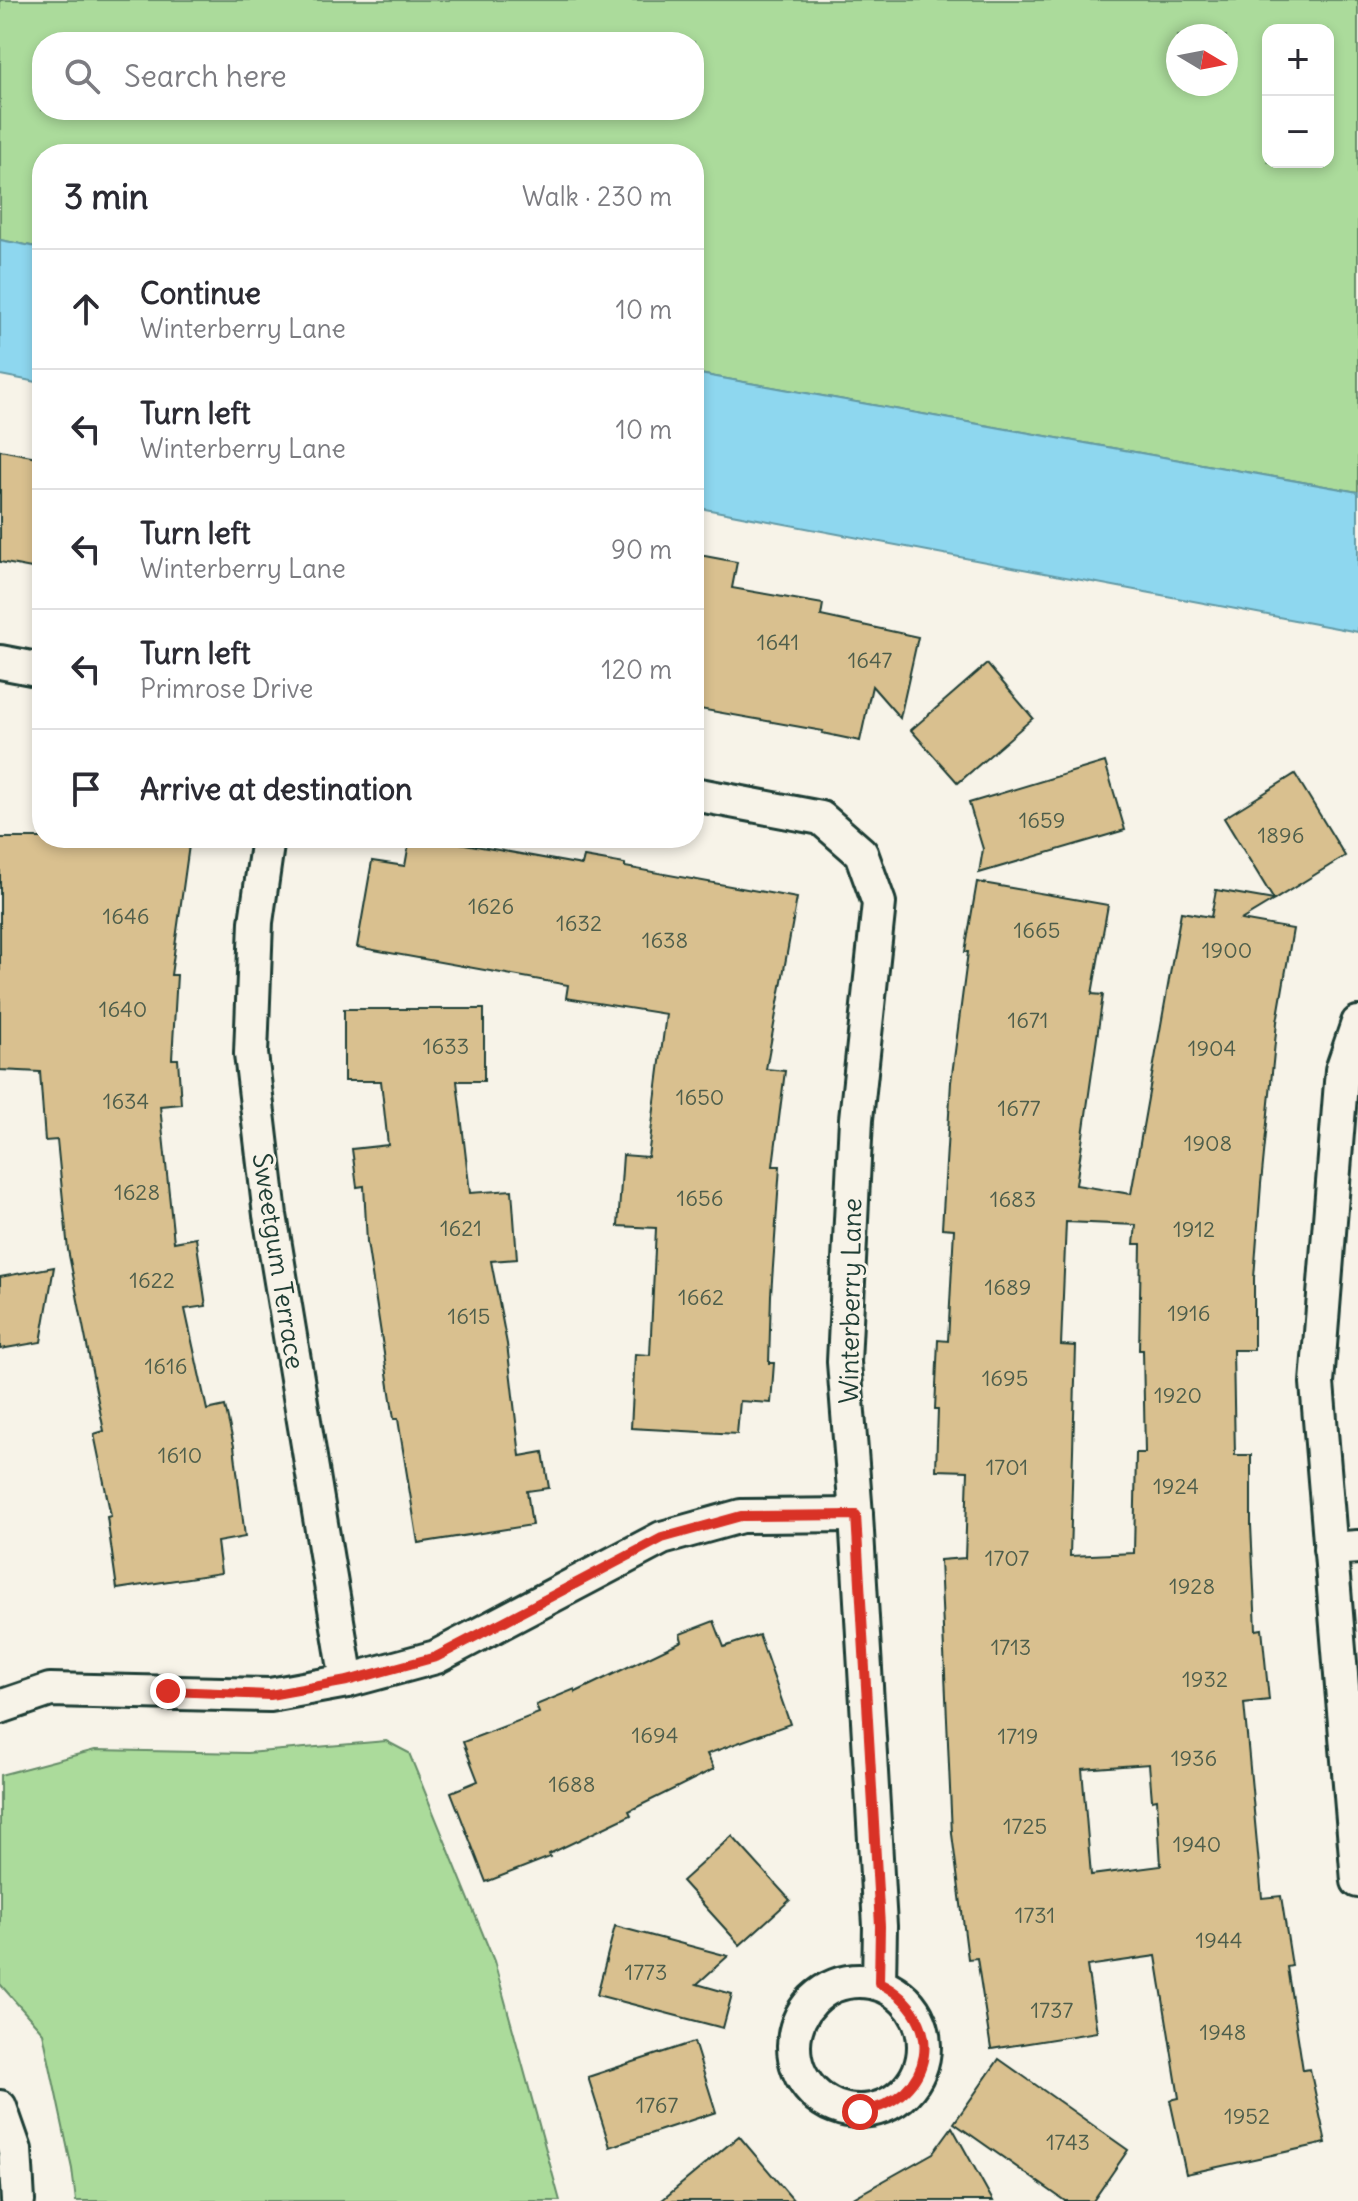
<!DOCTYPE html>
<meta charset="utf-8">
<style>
body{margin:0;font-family:Delius,sans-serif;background:#f7f7f7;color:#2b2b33}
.controls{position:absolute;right:24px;top:24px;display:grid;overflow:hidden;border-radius:16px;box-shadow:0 4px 12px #0003}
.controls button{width:72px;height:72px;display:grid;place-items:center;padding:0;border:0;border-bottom:2px solid #e1e1e2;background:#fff;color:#2b2b33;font:40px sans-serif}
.compass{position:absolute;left:1166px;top:24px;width:72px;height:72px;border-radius:50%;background:#fff;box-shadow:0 4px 12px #0003;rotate:100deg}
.stop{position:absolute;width:24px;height:24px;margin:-18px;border:6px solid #d93025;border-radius:50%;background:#fff}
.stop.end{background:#d93025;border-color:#fff;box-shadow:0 2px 8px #0008}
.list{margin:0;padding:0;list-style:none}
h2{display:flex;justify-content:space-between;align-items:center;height:104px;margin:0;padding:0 32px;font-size:34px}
h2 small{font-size:26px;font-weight:400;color:#7c7c81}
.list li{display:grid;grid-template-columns:52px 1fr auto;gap:24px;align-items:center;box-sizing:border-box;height:120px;padding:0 32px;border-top:2px solid #e1e1e2}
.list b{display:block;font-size:30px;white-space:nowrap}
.list p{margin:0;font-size:26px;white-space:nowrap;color:#7c7c81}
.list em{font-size:26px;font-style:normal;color:#7c7c81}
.icon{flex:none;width:44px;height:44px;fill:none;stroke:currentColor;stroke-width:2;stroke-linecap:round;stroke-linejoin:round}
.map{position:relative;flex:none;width:1358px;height:2201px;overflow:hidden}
.search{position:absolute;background:#fff;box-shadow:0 4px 12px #0003;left:32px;top:32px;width:672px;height:88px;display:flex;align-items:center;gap:20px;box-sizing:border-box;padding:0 28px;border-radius:32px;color:#7c7c81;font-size:30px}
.panel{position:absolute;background:#fff;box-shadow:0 4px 12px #0003;left:32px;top:144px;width:672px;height:704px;border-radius:32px}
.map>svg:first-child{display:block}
</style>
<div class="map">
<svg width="1358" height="2201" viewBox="0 0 1358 2201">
<rect width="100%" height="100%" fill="#f7f3e8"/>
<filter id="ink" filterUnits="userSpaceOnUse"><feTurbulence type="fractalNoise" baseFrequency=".0125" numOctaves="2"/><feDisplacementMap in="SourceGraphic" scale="16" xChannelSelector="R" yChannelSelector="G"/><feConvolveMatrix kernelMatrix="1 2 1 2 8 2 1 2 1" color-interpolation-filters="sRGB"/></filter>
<g filter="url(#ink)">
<g fill="#abdb9b" stroke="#658c68" stroke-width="2" fill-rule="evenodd">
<path d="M 0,0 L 1358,0 L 1358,492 L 694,373 L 694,154 L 42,154 L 42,248 L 0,240 ZM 1268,30 L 1328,30 L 1328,162 L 1268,162 ZM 1178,36 L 1226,36 L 1226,84 L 1178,84 ZM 42,42 L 694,42 L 694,110 L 42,110 Z"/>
<polygon points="386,1741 409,1753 494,1961 560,2201 76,2201 72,2169 43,2033 0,1984 0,1775 95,1750 247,1753"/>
</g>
<g fill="#8ed7ef" stroke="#6299a4" stroke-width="2">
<polygon points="0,240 42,248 42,383 0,375"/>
<polygon points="694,373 1358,492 1358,632 694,507"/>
</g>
<g fill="#d9c08f" stroke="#1f3d34" stroke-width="2" fill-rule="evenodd">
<polygon points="0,450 42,458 42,570 0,562"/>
<polygon points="694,554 737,562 732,588 823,604 821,616 918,637 900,718 872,686 860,741 822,733 823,731 694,708"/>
<polygon points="987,664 1033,718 958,783 911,730"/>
<polygon points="1105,762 1125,830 979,873 983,849 969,803"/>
<polygon points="1295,774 1345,856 1274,900 1224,818"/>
<polygon points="0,838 190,838 171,975 177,975 172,1059 178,1059 181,1104 160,1106 174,1242 196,1238 206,1306 185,1309 207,1410 225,1406 234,1446 245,1537 217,1542 221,1573 117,1589 107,1517 111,1516 94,1434 104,1431 68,1250 57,1140 45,1141 40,1072 0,1070"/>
<polygon points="410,838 449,838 448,841 582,865 584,857 625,864 625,867 797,898 766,1069 785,1071 773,1166 780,1166 771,1295 769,1363 774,1363 771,1403 740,1401 737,1434 631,1428 635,1354 650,1355 656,1228 618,1226 623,1155 648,1157 666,1014 566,998 568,985 357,947 372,861 405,866"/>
<path d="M 977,882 L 1108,905 L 1092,994 L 1103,995 L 1076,1185 L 1131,1194 L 1181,912 L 1211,917 L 1216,890 L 1274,900 L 1241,920 L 1293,929 L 1277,1022 L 1261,1184 L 1254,1278 L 1254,1350 L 1233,1350 L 1235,1455 L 1251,1455 L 1251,1525 L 1256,1630 L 1262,1629 L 1269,1700 L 1244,1703 L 1262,1898 L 1281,1896 L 1292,1966 L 1287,1967 L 1303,2070 L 1310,2069 L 1326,2143 L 1186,2174 L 1170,2100 L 1179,2098 L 1156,1956 L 1087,1966 L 1097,2032 L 991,2049 L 977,1958 L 968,1959 L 952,1834 L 940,1560 L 965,1558 L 968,1471 L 936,1470 L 938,1409 L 935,1409 L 938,1340 L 948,1341 L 954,1229 L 942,1228 L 951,1082 L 968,952 L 965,952 ZM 1066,1222 L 1136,1225 L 1134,1244 L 1141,1244 L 1139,1350 L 1143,1350 L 1145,1453 L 1136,1453 L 1134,1553 L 1070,1556 L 1076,1346 L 1061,1345 ZM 1149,1764 L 1152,1800 L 1157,1799 L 1161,1866 L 1091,1875 L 1082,1769 Z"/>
<polygon points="344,1009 484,1009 484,1081 457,1081 470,1193 512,1190 517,1259 491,1261 507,1344 520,1456 543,1452 549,1488 527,1491 532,1525 418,1543 398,1419 394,1419 367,1242 364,1186 357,1187 352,1149 388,1145 381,1081 344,1081"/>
<polygon points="54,1267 41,1342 0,1349 0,1277"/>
<polygon points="714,1621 724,1647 759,1635 790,1724 707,1754 714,1769 629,1811 631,1815 549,1854 550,1857 486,1882 451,1792 478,1781 463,1742 539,1713 536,1705 575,1689 576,1692 682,1641 680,1634"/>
<polygon points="732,1836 790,1900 740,1945 682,1881"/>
<polygon points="615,1926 728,1956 697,1984 732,1994 723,2028 597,1995"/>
<polygon points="694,2042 716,2112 610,2147 588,2077"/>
<polygon points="999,2059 1128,2150 1093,2201 1065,2201 954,2123"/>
<polygon points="952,2127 993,2201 848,2201 933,2153"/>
<polygon points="739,2136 794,2201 661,2201"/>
</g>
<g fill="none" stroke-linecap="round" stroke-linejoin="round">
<defs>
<g id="minor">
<polyline points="0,662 42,670"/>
<polyline points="694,794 821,818 861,853 879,903 856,1119 844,1362 856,1515 880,1926 879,1983"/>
<polyline points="268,838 256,922 251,1054 270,1215 347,1681"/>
<polyline points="1358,1023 1342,1070 1317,1383 1358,1881"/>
<polyline points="1330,1549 1358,1547"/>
<polyline points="0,1707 50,1690 270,1695 347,1681 436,1657 662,1538 741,1516 856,1515"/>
<circle cx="859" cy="2046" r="65"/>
<polyline points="0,2107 15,2150 18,2201"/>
</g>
</defs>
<use href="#minor" stroke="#1f3d34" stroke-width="38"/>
<use href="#minor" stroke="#f7f3e8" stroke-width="32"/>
</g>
</g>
<g fill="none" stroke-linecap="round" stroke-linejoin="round" filter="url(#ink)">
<path stroke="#d93025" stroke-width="10" d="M 168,1691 L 270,1695 L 347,1681 L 436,1657 L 662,1538 L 741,1516 L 856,1515 L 880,1926 L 879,1983 C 948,2017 936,2099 860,2112"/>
</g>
<g text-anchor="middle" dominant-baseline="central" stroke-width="6" stroke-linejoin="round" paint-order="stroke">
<g font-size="22" fill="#4e5e4b">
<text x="778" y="642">1641</text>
<text x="870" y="660">1647</text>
<text x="1042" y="820">1659</text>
<text x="1281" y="835">1896</text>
<text x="491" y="906">1626</text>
<text x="126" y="916">1646</text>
<text x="579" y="923">1632</text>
<text x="1037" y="930">1665</text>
<text x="665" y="940">1638</text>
<text x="1227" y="950">1900</text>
<text x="123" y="1009">1640</text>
<text x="1028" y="1020">1671</text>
<text x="446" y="1046">1633</text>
<text x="1212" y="1048">1904</text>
<text x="700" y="1097">1650</text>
<text x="126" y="1101">1634</text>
<text x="1019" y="1108">1677</text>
<text x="1208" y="1143">1908</text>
<text x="137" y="1192">1628</text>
<text x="700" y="1198">1656</text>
<text x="1013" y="1199">1683</text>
<text x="461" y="1228">1621</text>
<text x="1194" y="1229">1912</text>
<text x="152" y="1280">1622</text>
<text x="1008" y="1287">1689</text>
<text x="701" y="1297">1662</text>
<text x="1189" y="1313">1916</text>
<text x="469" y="1316">1615</text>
<text x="166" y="1366">1616</text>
<text x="1005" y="1378">1695</text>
<text x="1178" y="1395">1920</text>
<text x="180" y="1455">1610</text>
<text x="1007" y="1467">1701</text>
<text x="1176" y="1486">1924</text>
<text x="1007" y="1558">1707</text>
<text x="1192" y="1586">1928</text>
<text x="1011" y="1647">1713</text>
<text x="1205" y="1679">1932</text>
<text x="655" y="1735">1694</text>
<text x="1018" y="1736">1719</text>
<text x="1194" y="1758">1936</text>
<text x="572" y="1784">1688</text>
<text x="1025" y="1826">1725</text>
<text x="1197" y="1844">1940</text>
<text x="1035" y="1915">1731</text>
<text x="1219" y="1940">1944</text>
<text x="646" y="1972">1773</text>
<text x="1052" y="2010">1737</text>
<text x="1223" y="2032">1948</text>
<text x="657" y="2105">1767</text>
<text x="1247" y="2116">1952</text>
<text x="1068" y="2142">1743</text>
</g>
<g font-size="26" fill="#1f3d34" stroke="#f7f3e8">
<text transform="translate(279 1261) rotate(81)">Sweetgum Terrace</text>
<text transform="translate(850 1301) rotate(-89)">Winterberry Lane</text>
</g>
</g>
</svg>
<div class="controls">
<button>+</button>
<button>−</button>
</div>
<svg class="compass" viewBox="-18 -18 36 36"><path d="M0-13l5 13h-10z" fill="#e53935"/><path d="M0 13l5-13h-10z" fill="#7c7c81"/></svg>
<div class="stop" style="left:860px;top:2112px"></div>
<div class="stop end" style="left:168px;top:1691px"></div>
<div class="search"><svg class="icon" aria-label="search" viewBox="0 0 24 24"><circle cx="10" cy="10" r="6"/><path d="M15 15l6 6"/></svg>Search here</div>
<section class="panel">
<h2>3 min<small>Walk · 230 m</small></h2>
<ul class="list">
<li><svg class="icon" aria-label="ahead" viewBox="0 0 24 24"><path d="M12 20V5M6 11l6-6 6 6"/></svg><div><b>Continue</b><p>Winterberry Lane</p></div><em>10 m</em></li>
<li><svg class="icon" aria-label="left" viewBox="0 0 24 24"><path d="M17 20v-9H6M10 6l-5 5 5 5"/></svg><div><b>Turn left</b><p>Winterberry Lane</p></div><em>10 m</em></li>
<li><svg class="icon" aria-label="left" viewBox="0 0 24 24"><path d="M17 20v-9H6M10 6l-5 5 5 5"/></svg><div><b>Turn left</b><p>Winterberry Lane</p></div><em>90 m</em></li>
<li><svg class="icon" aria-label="left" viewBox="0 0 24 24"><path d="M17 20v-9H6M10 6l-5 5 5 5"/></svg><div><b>Turn left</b><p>Primrose Drive</p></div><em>120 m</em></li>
<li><svg class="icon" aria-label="arrive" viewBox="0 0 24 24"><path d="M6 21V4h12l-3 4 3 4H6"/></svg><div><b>Arrive at destination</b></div></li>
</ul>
</section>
</div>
